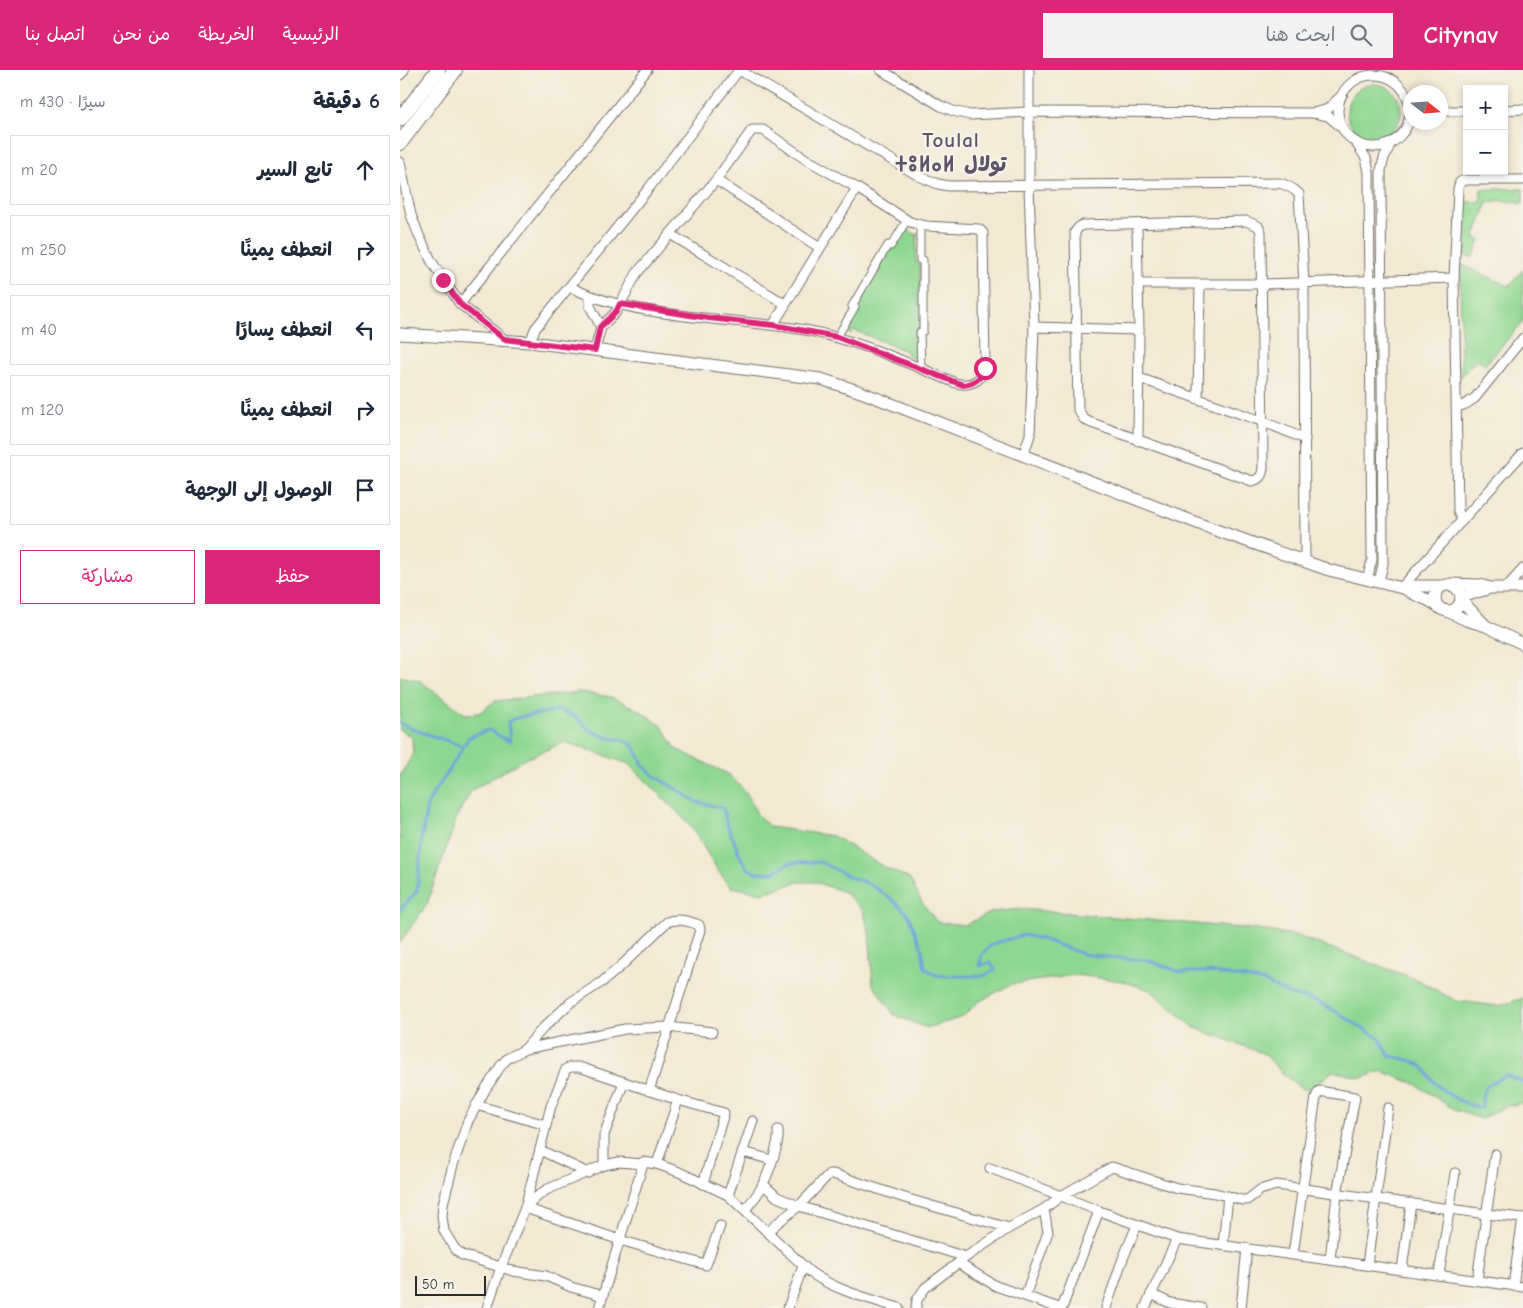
<!DOCTYPE html>
<html lang="ar">
<meta charset="utf-8">
<style>
body{margin:0;font-family:"Comic Neue","Playpen Sans Arabic","Noto Sans Tifinagh",sans-serif;background:#f2f2f3;color:#1f2937;direction:rtl}
.controls{position:absolute;right:15px;top:15px;display:grid;overflow:hidden;border-radius:0px;box-shadow:0 2px 8px #0003}
.controls button{width:45px;height:45px;display:grid;place-items:center;padding:0;border:0;border-bottom:1px solid #e0e1e3;background:#fff;color:#1f2937;font:25px sans-serif}
.compass{position:absolute;left:1003px;top:15px;width:45px;height:45px;border-radius:50%;background:#fff;box-shadow:0 2px 8px #0003;rotate:107deg}
.scale{position:absolute;left:15px;bottom:12px;width:71px;box-sizing:border-box;padding-left:5px;border:2px solid #2b2b2b;border-top:0;font-size:14px;line-height:18px;white-space:nowrap;color:#2b2b2b;-webkit-text-stroke:4px #f7f3e8;paint-order:stroke}
.stop{position:absolute;width:15px;height:15px;margin:-11px;border:4px solid #db2777;border-radius:50%;background:#fff}
.stop.end{background:#db2777;border-color:#fff;box-shadow:0 1px 5px #0008}
.list{margin:0;padding:0;list-style:none}
h2{display:flex;justify-content:space-between;align-items:center;height:65px;margin:0;padding:0 20px;font-size:21px}
h2 small{font-size:16px;font-weight:400;color:#747a83}
.list li{display:grid;grid-template-columns:32px 1fr auto;gap:15px;align-items:center;box-sizing:border-box;height:70px;margin:0 10px 10px;padding:0 10px;border:1px solid #e0e1e3;border-radius:0px}
.list b{display:block;font-size:19px;white-space:nowrap}
.list em{font-size:16px;font-style:normal;color:#747a83}
.actions{display:flex;gap:10px;padding:15px 20px}
.actions a{flex:1;padding:11px 0;border:1px solid #db2777;border-radius:0px;text-align:center;font-size:18px;color:#db2777}
.actions .main{background:#db2777;color:#fff}
.icon{flex:none;width:28px;height:28px;fill:none;stroke:currentColor;stroke-width:2;stroke-linecap:round;stroke-linejoin:round}
.map{position:relative;flex:none;width:1123px;height:1238px;overflow:hidden;direction:ltr}
header{display:flex;align-items:center;gap:30px;box-sizing:border-box;height:70px;padding:0 25px;background:#db2777;color:#fff}
header strong{font-size:24px}
nav{display:flex;gap:28px;margin-inline-start:auto;font-size:18px}
.search{width:350px;height:45px;background:#f2f2f3;display:flex;align-items:center;gap:12px;box-sizing:border-box;padding:0 18px;border-radius:0px;color:#747a83;font-size:19px}
main{display:flex}
aside{flex:1;background:#fff}
.map>svg:first-child{display:block}
</style>
<header>
<strong>Citynav</strong>
<div class="search"><svg class="icon" aria-label="search" viewBox="0 0 24 24"><circle cx="10" cy="10" r="6"/><path d="M15 15l6 6"/></svg>ابحث هنا</div>
<nav><a>الرئيسية</a><a>الخريطة</a><a>من نحن</a><a>اتصل بنا</a></nav>
</header>
<main>
<div class="map">
<svg width="1123" height="1238" viewBox="0 0 1123 1238">
<rect width="100%" height="100%" fill="#f7f3e8"/>
<filter id="ink" filterUnits="userSpaceOnUse"><feTurbulence type="fractalNoise" baseFrequency=".02" numOctaves="2"/><feDisplacementMap in="SourceGraphic" scale="10" xChannelSelector="R" yChannelSelector="G"/><feConvolveMatrix kernelMatrix="1 2 1 2 8 2 1 2 1" color-interpolation-filters="sRGB"/></filter>
<filter id="wash" filterUnits="userSpaceOnUse"><feTurbulence type="fractalNoise" baseFrequency=".0096" numOctaves="4" result="noise"/><feDisplacementMap in="SourceGraphic" scale="20" xChannelSelector="R" yChannelSelector="G"/><feGaussianBlur stdDeviation="1.12" result="paint"/><feColorMatrix in="noise" values="0 0 0 0 0 0 0 0 0 0 0 0 0 0 0 0 0 1.4 0 .05"/><feComposite in="paint" operator="in"/></filter>
<g filter="url(#wash)">
<rect width="100%" height="100%" fill="#f3e9d4"/>
<g fill="#8ed792" stroke="#5c815e">
<circle cx="974" cy="41" r="27"/>
<polygon points="1081,119 1123,119 1123,134 1097,130 1096,132 1088,132 1074,168 1080,170 1073,188 1061,184 1060,132 1081,132"/>
<polygon points="505,159 517,165 516,192 520,193 521,260 517,260 517,290 507,286 508,282 453,260 451,264 444,261 459,236 456,234 489,179 492,180"/>
<polygon points="1060,194 1109,216 1123,200 1123,252 1085,295 1077,289 1061,307"/>
<polygon points="0,606 20,611 65,644 79,643 95,631 180,622 211,627 239,640 262,656 276,679 328,704 346,722 357,744 370,757 433,766 484,797 510,809 521,831 537,852 565,855 592,842 621,839 842,858 895,865 1018,910 1056,931 1099,936 1123,928 1123,1033 1104,1037 1081,1049 1055,1040 1015,1014 982,1001 962,1008 933,1001 913,1017 903,1020 882,1003 865,984 795,958 750,920 722,911 676,905 612,914 578,932 563,947 527,958 494,945 473,915 469,861 463,841 444,822 415,812 397,812 363,823 331,817 318,801 291,756 229,694 165,672 125,689 72,720 58,744 27,834 0,873 0,705 13,685 12,667 0,660"/>
</g>
<g fill="none" stroke-linecap="round" stroke-linejoin="round">
<g stroke="#6ea2da" stroke-width="3">
<polyline points="0,653 15,660 63,676"/>
<path d="M 0,840 L 17,821 L 22,767 L 27,736 L 34,722 L 47,704 L 69,667 L 89,660 L 110,672 L 108,652 L 115,648 L 159,640 L 176,647 L 188,659 L 196,663 L 212,669 L 221,669 L 234,676 L 243,695 L 253,705 L 297,732 L 323,738 L 327,754 L 341,788 L 348,799 L 358,803 L 374,802 L 390,793 L 420,792 L 452,808 L 468,813 L 489,827 L 508,844 L 522,879 L 525,898 L 536,905 L 549,906 L 584,906 L 595,900 L 590,892 L 579,896 L 582,884 L 592,874 L 624,865 L 642,869 L 683,884 L 706,887 L 747,890 L 780,902 L 808,902 L 846,908 L 865,912 L 890,925 L 914,930 L 933,940 L 979,968 L 990,986 C 1000,988 1011,989 1020,995 C 1026,998 1028,1005 1032,1010 C 1045,1024 1064,1035 1082,1038 C 1081,1015 1087,1015 1106,1005 L 1123,1012"/>
</g>
</g>
</g>
<g filter="url(#ink)">
<g fill="none" stroke-linecap="round" stroke-linejoin="round">
<defs>
<g id="pedestrian">
<polyline points="520,155 520,190 523,190 523,261 520,262 521,299"/>
<polyline points="437,267 455,237 452,236 488,175 491,176 507,150"/>
</g>
<g id="minor">
<path d="M 339,0 L 519,106 L 538,114 L 549,116 L 879,113 C 888,115 893,118 899,124 L 904,213 L 905,492"/>
<polyline points="481,0 541,36 553,41 570,45 629,42 914,43"/>
<circle cx="974" cy="41" r="36"/>
<polyline points="0,5 4,0"/>
<polyline points="939,28 928,39 914,43 928,46 940,56"/>
<polyline points="1104,40 1123,39"/>
<polyline points="1040,41 1067,41"/>
<polyline points="956,73 966,88 969,102 972,490 967,510"/>
<polyline points="0,92 11,145 20,168 32,192 60,234 104,269"/>
<polyline points="316,110 420,178"/>
<path d="M 846,151 L 858,156 L 861,162 L 863,398 C 862,406 860,409 852,411 L 689,352 L 684,349 L 678,340 L 675,162 L 679,157 L 683,155 Z"/>
<polyline points="737,154 739,260 738,371"/>
<polyline points="270,164 385,234"/>
<polyline points="739,214 862,214 1054,208"/>
<path d="M 170,217 C 238,250 331,247 405,260 C 458,270 507,293 556,313 C 570,317 581,311 585,298 L 583,163 L 579,159 L 526,156 L 510,152 L 457,118 L 404,88 L 363,60 L 352,60 L 316,110 L 237,203 L 216,242 L 201,257 L 195,280"/>
<polyline points="190,227 190,236 201,257"/>
<polyline points="60,234 247,0"/>
<polyline points="373,255 457,118"/>
<polyline points="634,257 739,260"/>
<polyline points="130,272 135,259 249,118 339,0"/>
<polyline points="739,308 864,352 905,369"/>
<polyline points="798,329 800,215"/>
<polyline points="1057,337 1066,334 1075,328 1123,268"/>
<polyline points="623,386 630,365 634,257 629,117 629,0"/>
<polyline points="1062,451 1058,441 1054,208 1058,119 1060,112 1065,110 1123,110"/>
<polyline points="979,512 983,494 981,100 984,88 991,73"/>
<polyline points="1001,518 1123,383"/>
<polyline points="1106,518 1123,499"/>
<path d="M 125,979 L 143,958 L 171,932 L 202,912 L 220,897 L 267,852 C 276,848 289,851 299,855 L 300,860 L 249,1021"/>
<polyline points="76,1035 146,1055"/>
<polyline points="140,1080 188,1103"/>
<polyline points="343,1082 372,1090"/>
<polyline points="257,1094 278,1030"/>
<polyline points="204,1095 204,1065 224,1012"/>
<polyline points="590,1098 699,1141 777,1169 1123,1217"/>
<polyline points="303,1114 324,1043 278,1030 179,997 171,997 166,999 151,1036 125,1138 220,1170 306,1195 320,1156"/>
<polyline points="363,1114 377,1127 399,1136 566,1187"/>
<polyline points="328,1125 353,1051"/>
<path d="M 345,1140 C 351,1132 359,1124 363,1114 C 369,1102 380,1073 378,1060"/>
<polyline points="369,1162 376,1154 399,1136 429,1104 433,1104 508,1129 609,1158"/>
<polyline points="823,1175 828,1126"/>
<polyline points="893,1184 916,1027 919,1021 955,1027 937,1124 930,1190"/>
<polyline points="558,1193 596,1216 659,1238"/>
<polyline points="967,1195 988,1038"/>
<polyline points="1002,1200 1011,1133"/>
<polyline points="1039,1205 1055,1103"/>
<polyline points="1077,1210 1095,1084"/>
<polyline points="1113,1216 1123,1148"/>
<polyline points="751,1224 770,1233 801,1238"/>
<polyline points="203,1226 171,1217 146,1206 113,1201 62,1185 55,1179 44,1161 42,1146 43,1134 53,1095 68,1051 85,1020 102,994 108,988 125,979 225,959 268,957 312,962"/>
<polyline points="625,1226 648,1162 644,1139"/>
<path d="M 87,1238 L 101,1197 L 125,1138 L 139,1125 L 146,1120 L 204,1095 L 219,1092 L 243,1094 L 243,1092 L 257,1094 L 279,1102 L 328,1125 L 410,1202 C 436,1221 468,1228 499,1238"/>
<polyline points="199,1238 243,1094"/>
<polyline points="388,1238 403,1196"/>
<polyline points="516,1238 517,1230 525,1218 566,1187 609,1158 644,1139 661,1126 712,1097 777,1118 815,1123 842,1130 847,1130 860,1120 876,1115 1086,1144 1123,1148"/>
<polyline points="662,1238 699,1141"/>
<polyline points="706,1238 722,1191 737,1155"/>
<polyline points="745,1238 777,1169"/>
<polyline points="841,1238 847,1178"/>
</g>
<g id="tertiary">
<path d="M 0,264 L 130,272 L 421,309 L 461,322 L 810,458 L 929,500 L 1006,519 C 1015,527 1026,527 1036,535"/>
<polyline points="1050,514 1080,515 1090,518 1123,518"/>
<circle cx="1048" cy="528" r="13"/>
<polyline points="1006,519 1012,516 1041,516"/>
<path d="M 1061,529 C 1069,523 1080,522 1090,518"/>
<polyline points="1061,530 1085,555"/>
<polyline points="1047,541 1066,550 1086,556 1123,574"/>
</g>
<g id="secondary">
<polyline points="0,49 38,0"/>
<polyline points="0,73 55,0"/>
</g>
</defs>
<use href="#pedestrian" stroke="#716e66" stroke-width="9"/>
<use href="#minor" stroke="#716e66" stroke-width="11"/>
<use href="#tertiary" stroke="#716e66" stroke-width="13"/>
<use href="#secondary" stroke="#716e66" stroke-width="16"/>
<use href="#pedestrian" stroke="#fff" stroke-width="7"/>
<use href="#minor" stroke="#fff" stroke-width="9"/>
<use href="#tertiary" stroke="#fff" stroke-width="11"/>
<use href="#secondary" stroke="#fff" stroke-width="14"/>
</g>
</g>
<g fill="none" stroke-linecap="round" stroke-linejoin="round" filter="url(#ink)">
<path stroke="#db2777" stroke-width="6" d="M 43,210 L 60,234 L 104,269 L 195,280 L 200,257 L 216,242 L 220,234 L 309,248 L 373,255 L 437,267 L 563,315 C 574,314 581,309 585,298"/>
</g>
<g text-anchor="middle" dominant-baseline="central" stroke-width="4.5" stroke-linejoin="round" paint-order="stroke">
<g font-size="21" font-weight="bold" letter-spacing="1" fill="#5d546a" stroke="#f7f3e8">
<text x="551" y="70">Toulal<tspan x="551" dy="24">ⵜⵓⵍⴰⵍ تولال</tspan></text>
</g>
</g>
</svg>
<div class="controls">
<button>+</button>
<button>−</button>
</div>
<svg class="compass" viewBox="-18 -18 36 36"><path d="M0-13l5 13h-10z" fill="#e53935"/><path d="M0 13l5-13h-10z" fill="#747a83"/></svg>
<div class="scale">50 m</div>
<div class="stop" style="left:585px;top:298px"></div>
<div class="stop end" style="left:43px;top:210px"></div>
</div>
<aside>
<h2>6 دقيقة<small>سيرًا · 430 m</small></h2>
<ul class="list">
<li><svg class="icon" aria-label="ahead" viewBox="0 0 24 24"><path d="M12 20V5M6 11l6-6 6 6"/></svg><div><b>تابع السير</b></div><em>20 m</em></li>
<li><svg class="icon" aria-label="right" viewBox="0 0 24 24"><path d="M7 20v-9h11M14 6l5 5-5 5"/></svg><div><b>انعطف يمينًا</b></div><em>250 m</em></li>
<li><svg class="icon" aria-label="left" viewBox="0 0 24 24"><path d="M17 20v-9H6M10 6l-5 5 5 5"/></svg><div><b>انعطف يسارًا</b></div><em>40 m</em></li>
<li><svg class="icon" aria-label="right" viewBox="0 0 24 24"><path d="M7 20v-9h11M14 6l5 5-5 5"/></svg><div><b>انعطف يمينًا</b></div><em>120 m</em></li>
<li><svg class="icon" aria-label="arrive" viewBox="0 0 24 24"><path d="M6 21V4h12l-3 4 3 4H6"/></svg><div><b>الوصول إلى الوجهة</b></div></li>
</ul>
<div class="actions"><a class="main">حفظ</a><a>مشاركة</a></div>
</aside>
</main>
